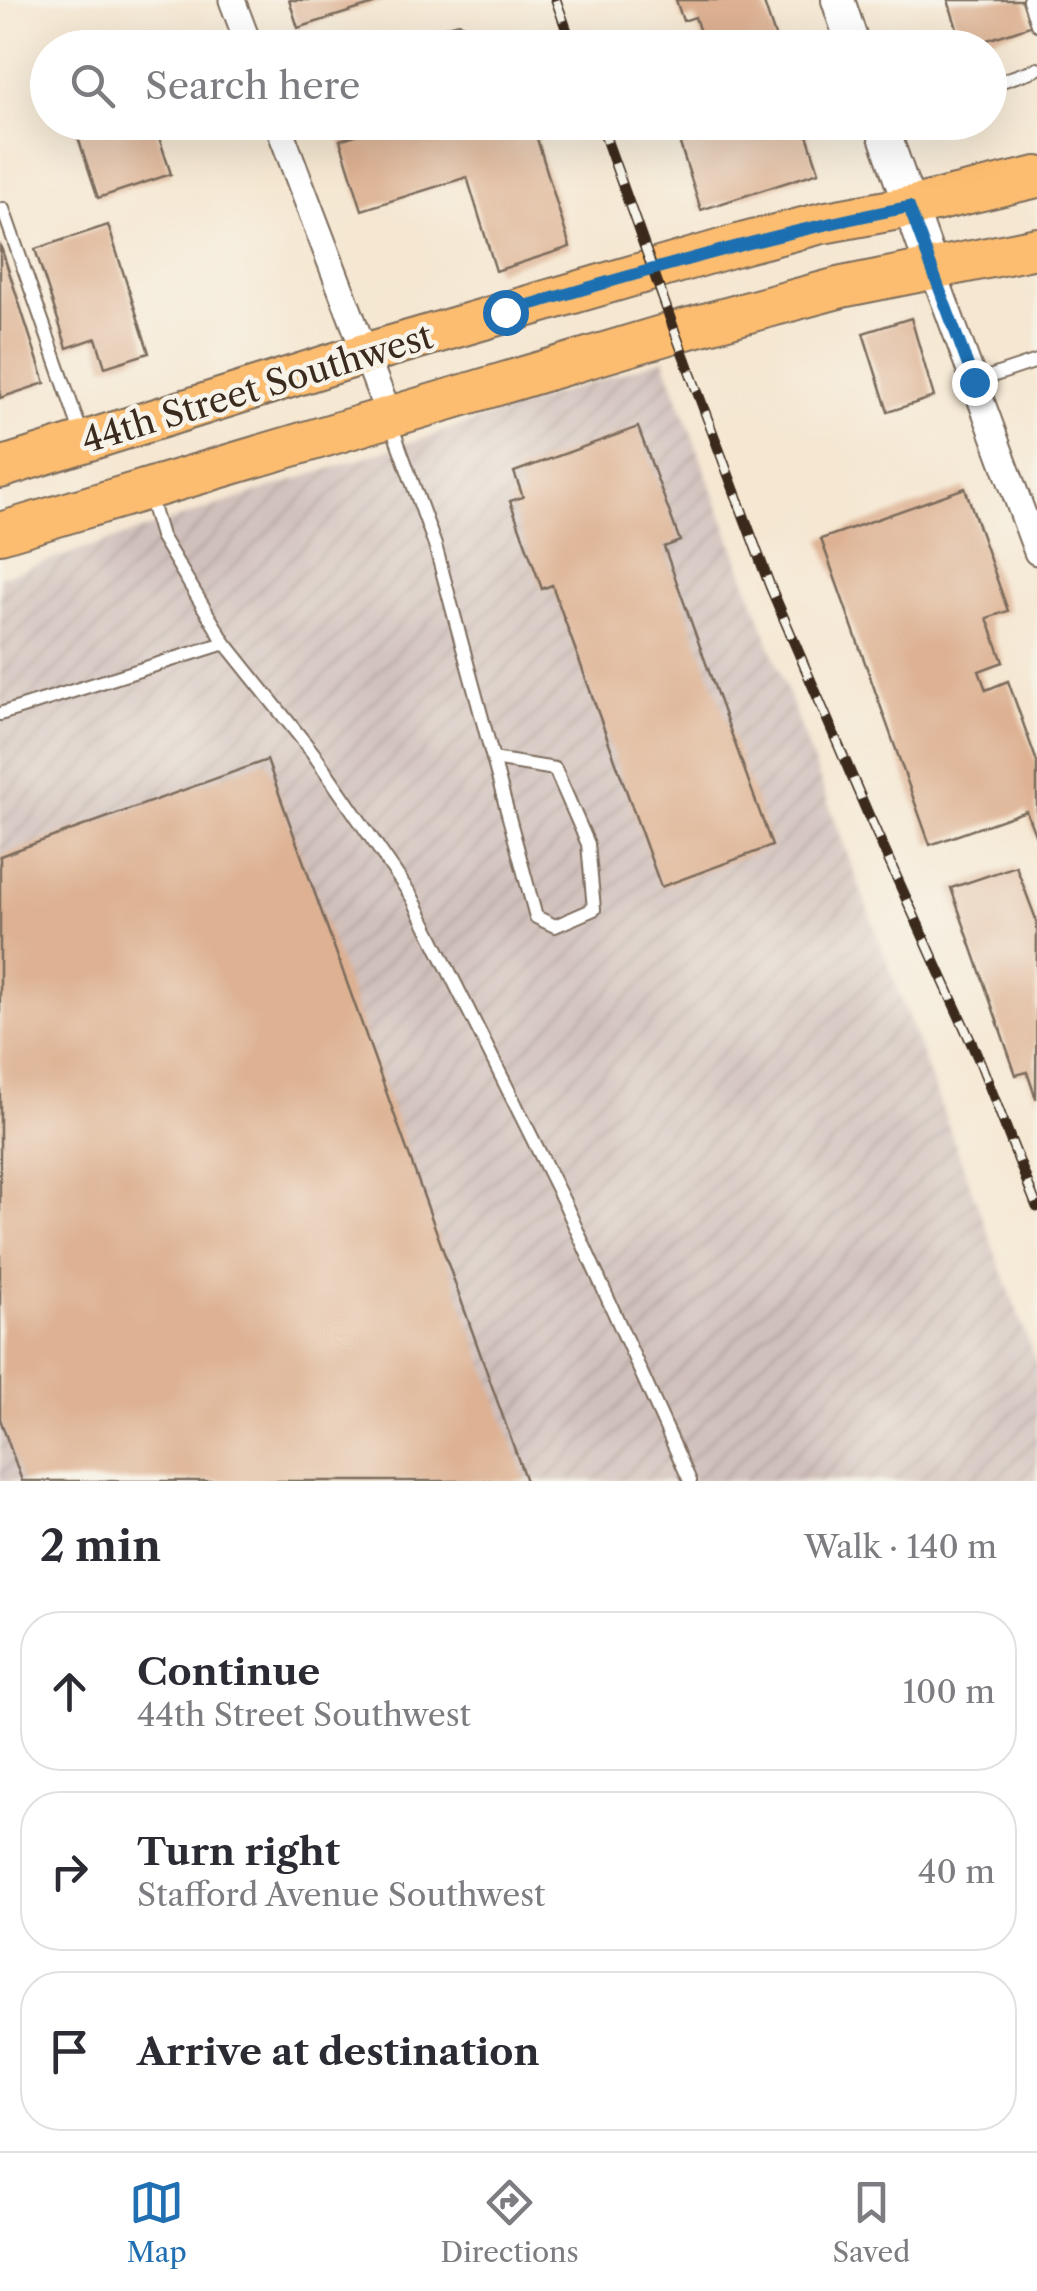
<!DOCTYPE html>
<meta charset="utf-8">
<style>
body{margin:0;font-family:"Libre Caslon Text",serif;background:#f2f2f3;color:#2b2b33}
.stop{position:absolute;width:30px;height:30px;margin:-22px;border:8px solid #1f6fb2;border-radius:50%;background:#fff}
.stop.end{background:#1f6fb2;border-color:#fff;box-shadow:0 2px 10px #0008}
.list{margin:0;padding:0;list-style:none}
h2{display:flex;justify-content:space-between;align-items:center;height:130px;margin:0;padding:0 40px;font-size:42px}
h2 small{font-size:32px;font-weight:400;color:#7c7c81}
.list li{display:grid;grid-template-columns:65px 1fr auto;gap:30px;align-items:center;box-sizing:border-box;height:160px;margin:0 20px 20px;padding:0 20px;border:2px solid #e1e1e2;border-radius:40px}
.list b{display:block;font-size:38px;white-space:nowrap}
.list p{margin:0;font-size:32px;white-space:nowrap;color:#7c7c81}
.list em{font-size:32px;font-style:normal;color:#7c7c81}
.icon{flex:none;width:55px;height:55px;fill:none;stroke:currentColor;stroke-width:2;stroke-linecap:round;stroke-linejoin:round}
.map{position:relative;flex:none;width:1037px;height:1481px;overflow:hidden}
.search{position:absolute;background:#fff;box-shadow:0 10px 40px #0002;left:30px;right:30px;top:30px;height:110px;display:flex;align-items:center;gap:25px;box-sizing:border-box;padding:0 35px;border-radius:55px;color:#7c7c81;font-size:38px}
.sheet{height:670px;background:#fff}
nav{display:flex;justify-content:space-around;align-items:center;box-sizing:border-box;height:140px;border-top:2px solid #e1e1e2;background:#fff;font-size:28px;color:#7c7c81}
nav a{display:grid;justify-items:center;gap:5px}
nav .on{color:#1f6fb2}
.map>svg:first-child{display:block}
</style>
<div class="map">
<svg width="1037" height="1481" viewBox="0 0 1037 1481">
<defs>
<pattern id="industrial-furrows" width="10" height="10" patternUnits="userSpaceOnUse" patternTransform="scale(2.5)"><rect width="10" height="10" fill="#d0c0bc"/><path d="M-1 1l2-2M0 10L10 0M9 11l2-2" fill="none" stroke="#b4a5a1"/></pattern>
</defs>
<rect width="100%" height="100%" fill="#f7f3e8"/>
<filter id="ink" filterUnits="userSpaceOnUse"><feTurbulence type="fractalNoise" baseFrequency=".01" numOctaves="2"/><feDisplacementMap in="SourceGraphic" scale="20" xChannelSelector="R" yChannelSelector="G"/><feConvolveMatrix kernelMatrix="1 2 1 2 8 2 1 2 1" color-interpolation-filters="sRGB"/></filter>
<filter id="wash" filterUnits="userSpaceOnUse"><feTurbulence type="fractalNoise" baseFrequency=".0048" numOctaves="4" result="noise"/><feDisplacementMap in="SourceGraphic" scale="40" xChannelSelector="R" yChannelSelector="G"/><feGaussianBlur stdDeviation="2.25" result="paint"/><feColorMatrix in="noise" values="0 0 0 0 0 0 0 0 0 0 0 0 0 0 0 0 0 1.4 0 .05"/><feComposite in="paint" operator="in"/></filter>
<g filter="url(#wash)">
<rect width="100%" height="100%" fill="#f5e7d1"/>
<polygon fill="url(#industrial-furrows)" points="664,359 1037,1365 1037,1481 0,1481 0,577"/>
<g id="blocks">
<g fill="#ddb192">
<polygon points="289,0 383,0 383,1 298,28"/>
<polygon points="676,0 763,0 779,48 705,48 695,17 683,21"/>
<polygon points="948,0 1024,0 1033,25 963,48"/>
<polygon points="73,122 154,122 171,174 98,198"/>
<polygon points="394,122 532,122 570,247 496,271 467,177 362,210 340,140"/>
<polygon points="673,122 803,122 819,172 701,210"/>
<polygon points="108,225 149,353 105,367 96,338 67,348 35,249"/>
<polygon points="0,244 45,383 0,398"/>
<polygon points="911,318 934,397 888,412 863,333"/>
<polygon points="638,427 680,541 664,547 772,846 661,887 552,585 542,589 510,501 523,497 514,472"/>
<polygon points="965,488 1008,611 987,618 1003,662 979,671 986,690 1008,681 1037,762 1037,840 1026,811 930,845 821,539"/>
<polygon points="267,760 526,1481 22,1481 0,1419 0,856"/>
<polygon points="1016,866 1037,922 1036,1099 1027,1072 1016,1075 951,888"/>
</g>
</g>
</g>
<g filter="url(#ink)">
<use href="#blocks" fill-opacity="0" stroke="#7c6c5d" stroke-width="2.5"/>
<g fill="none" stroke-linecap="round" stroke-linejoin="round">
<defs>
<g id="service">
<polyline points="1029,0 1037,24"/>
<polyline points="395,48 459,30"/>
<polyline points="896,48 924,39 928,48"/>
<polyline points="990,85 1037,69"/>
<polyline points="0,210 3,209 82,435"/>
<polyline points="974,382 1037,361"/>
<polyline points="391,424 435,545 536,917 555,926 594,909 588,844 555,769 493,759"/>
<polyline points="149,496 161,536 225,643 313,753 412,897 566,1206 690,1481"/>
<polyline points="0,714 225,643"/>
</g>
<g id="minor">
<polyline points="232,0 250,48"/>
<polyline points="277,122 389,416"/>
<polyline points="932,268 1037,552"/>
</g>
<g id="tertiary">
<polyline points="838,0 854,48"/>
<polyline points="880,122 932,268"/>
</g>
<g id="primary">
<polyline points="0,468 364,354 745,243 822,223 909,207 1037,177"/>
<polyline points="0,533 675,332 842,287 1037,248"/>
</g>
</defs>
<use href="#service" stroke="#7c6c5d" stroke-width="16"/>
<use href="#minor" stroke="#7c6c5d" stroke-width="29"/>
<use href="#tertiary" stroke="#7c6c5d" stroke-width="36"/>
<use href="#primary" stroke="#7c6c5d" stroke-width="44"/>
<use href="#service" stroke="#fff" stroke-width="12"/>
<use href="#minor" stroke="#fff" stroke-width="25"/>
<use href="#tertiary" stroke="#fff" stroke-width="32"/>
<use href="#primary" stroke="#fcbd6f" stroke-width="40"/>
<defs>
<g id="rail">
<polyline points="556,0 573,48"/>
<polyline points="600,122 675,332 770,586 868,814 980,1062 1037,1207"/>
</g>
</defs>
<use href="#rail" stroke="#3b2a1e" stroke-width="11"/>
<use href="#rail" stroke="#f7f3e8" stroke-width="8" stroke-dasharray="22" stroke-linecap="butt"/>
</g>
</g>
<g fill="none" stroke-linecap="round" stroke-linejoin="round" filter="url(#ink)">
<path stroke="#1f6fb2" stroke-width="12" d="M 505,312 C 639,273 772,233 909,207 L 974,382"/>
</g>
<g text-anchor="middle" dominant-baseline="central" stroke-width="9" stroke-linejoin="round" paint-order="stroke">
<g font-size="35" fill="#3b2a1e" stroke="#f7f3e8">
<text transform="translate(257 388) rotate(-17)">44th Street Southwest</text>
</g>
</g>
</svg>
<div class="stop" style="left:505px;top:312px"></div>
<div class="stop end" style="left:974px;top:382px"></div>
<div class="search"><svg class="icon" aria-label="search" viewBox="0 0 24 24"><circle cx="10" cy="10" r="6"/><path d="M15 15l6 6"/></svg>Search here</div>
</div>
<section class="sheet">
<h2>2 min<small>Walk · 140 m</small></h2>
<ul class="list">
<li><svg class="icon" aria-label="ahead" viewBox="0 0 24 24"><path d="M12 20V5M6 11l6-6 6 6"/></svg><div><b>Continue</b><p>44th Street Southwest</p></div><em>100 m</em></li>
<li><svg class="icon" aria-label="right" viewBox="0 0 24 24"><path d="M7 20v-9h11M14 6l5 5-5 5"/></svg><div><b>Turn right</b><p>Stafford Avenue Southwest</p></div><em>40 m</em></li>
<li><svg class="icon" aria-label="arrive" viewBox="0 0 24 24"><path d="M6 21V4h12l-3 4 3 4H6"/></svg><div><b>Arrive at destination</b></div></li>
</ul>
</section>
<nav>
<a class="on"><svg class="icon" aria-label="map" viewBox="0 0 24 24"><path d="M3 6l6-2 6 2 6-2v14l-6 2-6-2-6 2zM9 4v14M15 6v14"/></svg>Map</a>
<a><svg class="icon" aria-label="directions" viewBox="0 0 24 24"><path d="M12 3l9 9-9 9-9-9zM9 14v-3h6M13 9l2 2-2 2"/></svg>Directions</a>
<a><svg class="icon" aria-label="saved" viewBox="0 0 24 24"><path d="M7 4h10v16l-5-4-5 4z"/></svg>Saved</a>
</nav>
